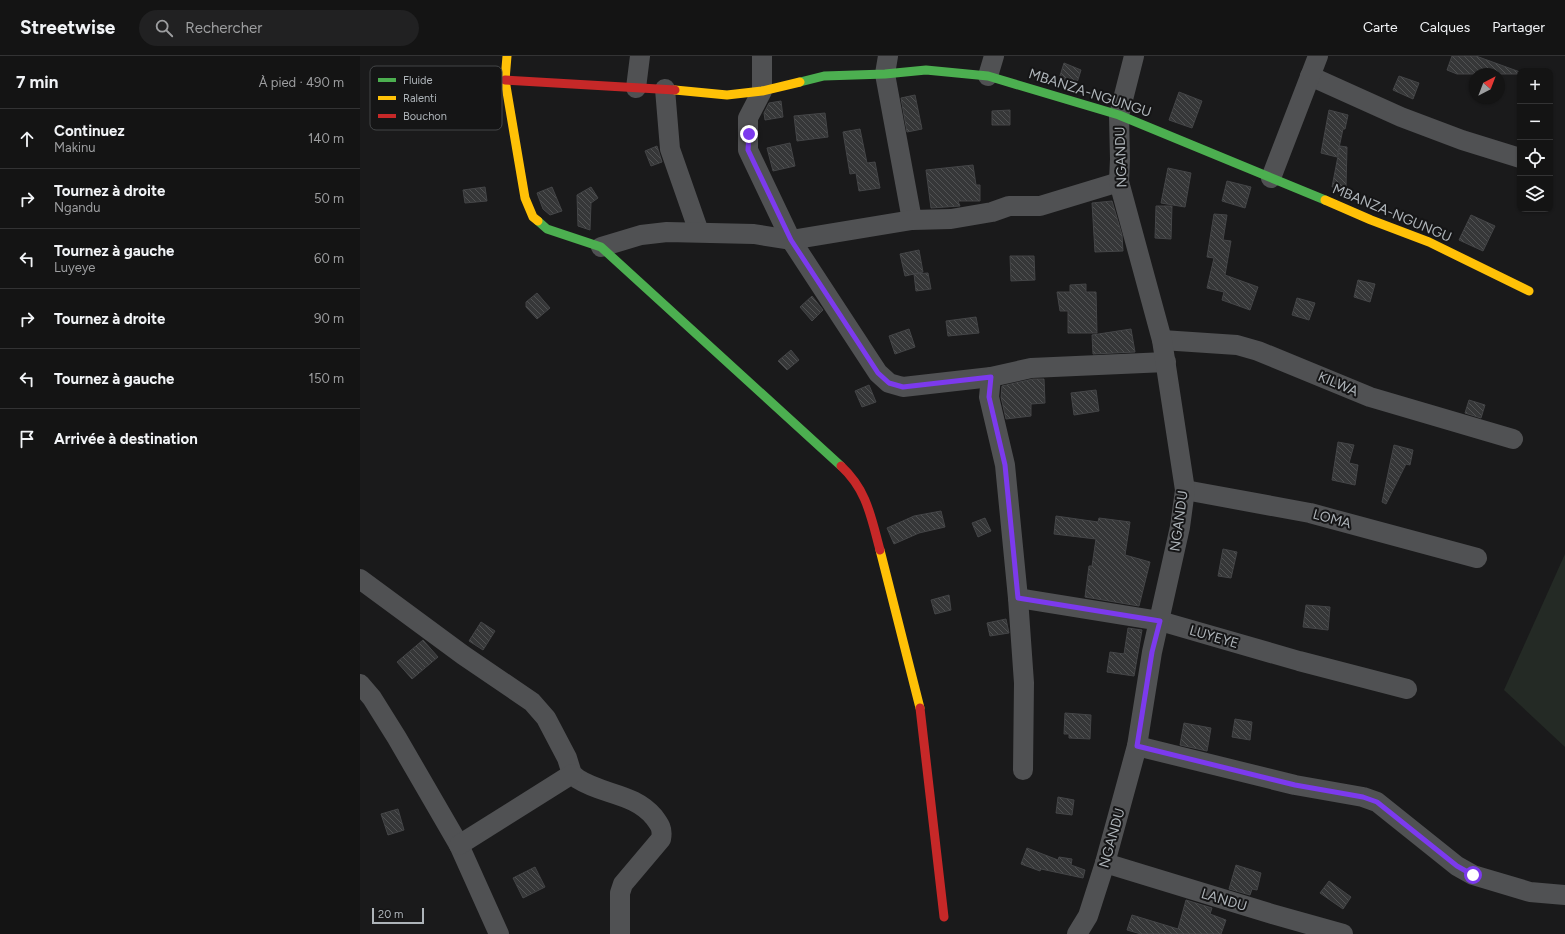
<!DOCTYPE html>
<html lang="fr">
<meta charset="utf-8">
<style>
body{margin:0;font-family:Figtree,sans-serif;background:#212122;color:#f1f3f6}
.controls{position:absolute;right:12px;top:12px;display:grid;overflow:hidden;border-radius:8px;box-shadow:0 1px 3px #0004}
.controls button{width:36px;height:36px;display:grid;place-items:center;padding:0;border:0;border-bottom:1px solid #333334;background:#141414;color:#f1f3f6;font:20px sans-serif}
.compass{position:absolute;left:1109px;top:12px;width:36px;height:36px;border-radius:50%;background:#141414;box-shadow:0 1px 3px #0004;rotate:42deg}
.scale{position:absolute;left:12px;bottom:10px;width:52px;box-sizing:border-box;padding-left:4px;border:2px solid #aeb4b9;border-top:0;font-size:11px;line-height:14px;white-space:nowrap;color:#aeb4b9;-webkit-text-stroke:3px #151516;paint-order:stroke}
.stop{position:absolute;width:12px;height:12px;margin:-9px;border:3px solid #7c3aed;border-radius:50%;background:#fff}
.stop.end{background:#7c3aed;border-color:#fff;box-shadow:0 1px 4px #0008}
.list{margin:0;padding:0;list-style:none}
h2{display:flex;justify-content:space-between;align-items:center;height:52px;margin:0;padding:0 16px;font-size:17px}
h2 small{font-size:13px;font-weight:400;color:#9d9ea0}
.list li{display:grid;grid-template-columns:26px 1fr auto;gap:12px;align-items:center;box-sizing:border-box;height:60px;padding:0 16px;border-top:1px solid #333334}
.list b{display:block;font-size:15px;white-space:nowrap}
.list p{margin:0;font-size:13px;white-space:nowrap;color:#9d9ea0}
.list em{font-size:13px;font-style:normal;color:#9d9ea0}
.icon{flex:none;width:22px;height:22px;fill:none;stroke:currentColor;stroke-width:2;stroke-linecap:round;stroke-linejoin:round}
.map{position:relative;flex:none;width:1205px;height:878px;overflow:hidden}
header{display:flex;align-items:center;gap:24px;box-sizing:border-box;height:56px;padding:0 20px;background:#141414;border-bottom:1px solid #333334}
header strong{font-size:19px}
nav{display:flex;gap:22px;margin-inline-start:auto;font-size:14px}
.search{width:280px;height:36px;background:#212122;display:flex;align-items:center;gap:10px;box-sizing:border-box;padding:0 14px;border-radius:22px;color:#9d9ea0;font-size:15px}
main{display:flex}
aside{flex:1;background:#141414}
.map>svg:first-child{display:block}
</style>
<header>
<strong>Streetwise</strong>
<div class="search"><svg class="icon" aria-label="search" viewBox="0 0 24 24"><circle cx="10" cy="10" r="6"/><path d="M15 15l6 6"/></svg>Rechercher</div>
<nav><a>Carte</a><a>Calques</a><a>Partager</a></nav>
</header>
<main>
<aside>
<h2>7 min<small>À pied · 490 m</small></h2>
<ul class="list">
<li><svg class="icon" aria-label="ahead" viewBox="0 0 24 24"><path d="M12 20V5M6 11l6-6 6 6"/></svg><div><b>Continuez</b><p>Makinu</p></div><em>140 m</em></li>
<li><svg class="icon" aria-label="right" viewBox="0 0 24 24"><path d="M7 20v-9h11M14 6l5 5-5 5"/></svg><div><b>Tournez à droite</b><p>Ngandu</p></div><em>50 m</em></li>
<li><svg class="icon" aria-label="left" viewBox="0 0 24 24"><path d="M17 20v-9H6M10 6l-5 5 5 5"/></svg><div><b>Tournez à gauche</b><p>Luyeye</p></div><em>60 m</em></li>
<li><svg class="icon" aria-label="right" viewBox="0 0 24 24"><path d="M7 20v-9h11M14 6l5 5-5 5"/></svg><div><b>Tournez à droite</b></div><em>90 m</em></li>
<li><svg class="icon" aria-label="left" viewBox="0 0 24 24"><path d="M17 20v-9H6M10 6l-5 5 5 5"/></svg><div><b>Tournez à gauche</b></div><em>150 m</em></li>
<li><svg class="icon" aria-label="arrive" viewBox="0 0 24 24"><path d="M6 21V4h12l-3 4 3 4H6"/></svg><div><b>Arrivée à destination</b></div></li>
</ul>
</aside>
<div class="map">
<svg width="1205" height="878" viewBox="0 0 1205 878">
<defs>
<pattern id="building-back-hatch" width="6" height="6" patternUnits="userSpaceOnUse"><rect width="6" height="6" fill="#363738"/><path d="M-1 5l2 2M0 0l6 6M5-1l2 2" fill="none" stroke="#515253"/></pattern>
</defs>
<rect width="100%" height="100%" fill="#1a1a1b"/>
<polygon fill="#242a25" points="1205,498 1205,691 1144,634"/>
<g fill="url(#building-back-hatch)" stroke="#444547">
<polygon points="1092,0 1116,0 1160,16 1160,18 1097,18 1087,14"/>
<polygon points="704,7 721,14 716,30 699,23"/>
<polygon points="1039,20 1059,27 1053,43 1033,34"/>
<polygon points="819,36 842,45 832,72 809,64"/>
<polygon points="555,39 562,73 547,76 541,42"/>
<polygon points="421,45 423,61 405,64 404,57 409,47"/>
<polygon points="650,54 650,69 632,69 632,55"/>
<polygon points="969,54 988,59 985,73 983,73 977,101 961,97"/>
<polygon points="465,57 468,81 437,85 434,60"/>
<polygon points="500,73 507,107 515,106 520,132 499,135 496,117 490,118 483,76"/>
<polygon points="430,87 435,110 413,115 407,92"/>
<polygon points="297,90 302,106 291,110 285,95"/>
<polygon points="980,90 987,91 986,131 972,131"/>
<polygon points="613,109 616,129 620,129 620,145 598,145 600,150 571,152 566,114"/>
<polygon points="808,112 831,117 825,151 801,147"/>
<polygon points="867,125 891,131 885,152 862,145"/>
<polygon points="125,131 127,145 105,147 103,134"/>
<polygon points="192,131 202,155 190,159 183,153 177,137"/>
<polygon points="231,131 238,142 231,147 230,174 218,170 217,139"/>
<polygon points="752,145 762,179 763,195 735,196 732,147"/>
<polygon points="796,150 812,150 811,183 795,182"/>
<polygon points="854,158 867,159 863,184 871,185 865,219 898,231 890,254 862,244 864,236 847,232 854,202 847,201"/>
<polygon points="1111,159 1135,170 1123,195 1099,184"/>
<polygon points="559,194 563,216 545,220 540,198"/>
<polygon points="650,200 674,200 675,224 651,225"/>
<polygon points="568,217 571,233 556,235 554,218"/>
<polygon points="998,224 1015,228 1010,246 994,241"/>
<polygon points="726,228 726,236 736,236 737,277 708,277 708,255 700,255 697,236 710,236 710,229"/>
<polygon points="177,237 190,252 177,263 166,251 166,246"/>
<polygon points="452,240 463,254 452,265 440,251"/>
<polygon points="937,242 955,247 949,264 932,259"/>
<polygon points="616,261 619,277 588,280 586,265"/>
<polygon points="549,273 555,291 535,298 529,280"/>
<polygon points="771,273 775,296 733,298 732,279"/>
<polygon points="431,294 439,304 427,314 418,305"/>
<polygon points="673,323 684,323 685,347 671,348 671,360 646,363 641,341 642,330"/>
<polygon points="509,329 516,346 502,351 495,335"/>
<polygon points="736,334 739,355 714,359 711,337"/>
<polygon points="1109,344 1125,349 1121,362 1105,357"/>
<polygon points="978,386 994,389 989,407 998,409 995,429 972,424"/>
<polygon points="1034,389 1053,394 1050,409 1046,408 1026,448 1022,446"/>
<polygon points="581,455 585,471 559,477 534,488 527,472 554,460"/>
<polygon points="696,460 738,466 739,462 770,466 765,499 790,506 779,550 725,541 729,510 732,510 736,483 694,478"/>
<polygon points="625,462 631,475 618,481 612,467"/>
<polygon points="863,493 877,496 871,522 858,520"/>
<polygon points="589,539 591,554 575,558 571,544"/>
<polygon points="946,549 970,551 968,574 943,571"/>
<polygon points="646,563 649,577 630,580 627,567"/>
<polygon points="121,566 135,575 123,594 109,585"/>
<polygon points="768,572 782,574 774,620 747,616 750,596 764,598"/>
<polygon points="63,584 78,601 52,623 37,606"/>
<polygon points="705,657 731,659 730,683 709,682 709,678 704,678"/>
<polygon points="875,663 892,666 890,684 872,681"/>
<polygon points="824,667 851,672 847,695 820,689"/>
<polygon points="698,741 714,744 712,759 696,757"/>
<polygon points="38,753 44,774 28,779 21,758"/>
<polygon points="667,792 698,804 699,801 712,803 711,809 725,814 723,822 681,813 680,815 661,808"/>
<polygon points="876,809 901,817 897,834 892,833 890,839 869,833"/>
<polygon points="175,811 185,831 163,842 153,822"/>
<polygon points="969,825 991,841 983,853 960,837"/>
<polygon points="826,844 852,852 850,858 866,864 861,878 781,878 767,874 772,859 818,873"/>
</g>
<g fill="none" stroke-linecap="round" stroke-linejoin="round">
<g stroke="#505153" stroke-width="20">
<polyline points="402,0 402,35 388,62 388,94 431,184 518,317 529,327 543,331 631,321"/>
<polyline points="528,0 525,18 552,164"/>
<polyline points="628,20 634,0"/>
<polyline points="950,20 1041,61 1102,84 1160,102"/>
<polyline points="276,32 280,0"/>
<polyline points="305,33 310,93 339,176"/>
<polyline points="911,122 958,0"/>
<polyline points="241,191 281,179 307,176 394,178 431,184 552,164 591,163 632,156 649,150 680,150 759,126"/>
<polyline points="802,284 877,289 898,295 1010,341 1153,383"/>
<polyline points="825,434 950,457 1117,502"/>
<path d="M 0,523 L 103,599 L 172,646 L 186,662 L 207,702 L 212,718 L 218,723 C 243,739 274,737 294,761 C 300,769 303,773 301,783 L 263,828 L 260,837 L 260,878"/>
<polyline points="658,542 800,565 939,605 1047,633"/>
<polyline points="0,628 12,642 37,682 99,789 139,878"/>
<polyline points="777,690 935,729 1003,741 1017,746 1097,810 1113,819 1170,836 1205,839"/>
<polyline points="663,714 664,627 658,542 645,409 629,341 631,321 671,312 806,306"/>
<polyline points="99,789 212,718"/>
<polyline points="745,807 912,858 983,878"/>
<polyline points="717,878 728,860 745,807 777,690 792,596 820,471 825,434 802,284 759,126 760,103 759,59 774,0"/>
</g>
<g stroke="#4caf50" stroke-width="9">
<polyline points="440,26 464,20 525,18 566,14 628,20 759,59 965,144"/>
<polyline points="178,165 187,173 241,191 481,410"/>
</g>
<g stroke="#ffc107" stroke-width="9">
<polyline points="147,0 145,24 165,142 173,161 178,165"/>
<polyline points="315,34 367,39 402,35 440,26"/>
<polyline points="965,144 1011,164 1069,186 1169,235"/>
<polyline points="520,494 560,652"/>
</g>
<g stroke="#c62828" stroke-width="9">
<polyline points="145,24 315,34"/>
<path d="M 481,410 C 507,434 511,461 520,494"/>
<polyline points="560,652 584,861"/>
</g>
</g>
<g fill="none" stroke-linecap="round" stroke-linejoin="round">
<polyline stroke="#7c3aed" stroke-width="5" points="389,78 388,94 431,184 518,317 529,327 543,331 631,321 629,341 645,409 658,542 800,565 792,596 777,690 935,729 1003,741 1017,746 1097,810 1113,819"/>
</g>
<g text-anchor="middle" dominant-baseline="central" stroke-width="4" stroke-linejoin="round" paint-order="stroke">
<g font-size="14" fill="#aeb4b9" stroke="#151516">
<text transform="translate(730 37) rotate(18)">MBANZA-NGUNGU</text>
<text transform="translate(761 101) rotate(-92)">NGANDU</text>
<text transform="translate(1032 157) rotate(23)">MBANZA-NGUNGU</text>
<text transform="translate(978 328) rotate(23)">KILWA</text>
<text transform="translate(972 463) rotate(15)">LOMA</text>
<text transform="translate(819 465) rotate(-82)">NGANDU</text>
<text transform="translate(854 581) rotate(16)">LUYEYE</text>
<text transform="translate(752 782) rotate(-74)">NGANDU</text>
<text transform="translate(864 844) rotate(17)">LANDU</text>
</g>
</g>
<rect x="10" y="10" width="132" height="64" rx="6" fill="#151516" stroke="#434547" stroke-width="1"/>
<rect x="18" y="22" width="18" height="4" fill="#4caf50"/>
<rect x="18" y="40" width="18" height="4" fill="#ffc107"/>
<rect x="18" y="58" width="18" height="4" fill="#c62828"/>
<g font-size="11" fill="#aeb4b9">
<text x="43" y="28">Fluide</text>
<text x="43" y="46">Ralenti</text>
<text x="43" y="64">Bouchon</text>
</g>
</svg>
<div class="controls">
<button>+</button>
<button>−</button>
<button><svg class="icon" aria-label="locate" viewBox="0 0 24 24"><circle cx="12" cy="12" r="6"/><path d="M12 2v4M12 18v4M2 12h4M18 12h4"/></svg></button>
<button><svg class="icon" aria-label="layers" viewBox="0 0 24 24"><path d="M12 4l9 5-9 5-9-5zM3 14l9 5 9-5"/></svg></button>
</div>
<svg class="compass" viewBox="-18 -18 36 36"><path d="M0-13l5 13h-10z" fill="#e53935"/><path d="M0 13l5-13h-10z" fill="#9d9ea0"/></svg>
<div class="scale">20 m</div>
<div class="stop" style="left:1113px;top:819px"></div>
<div class="stop end" style="left:389px;top:78px"></div>
</div>
</main>
